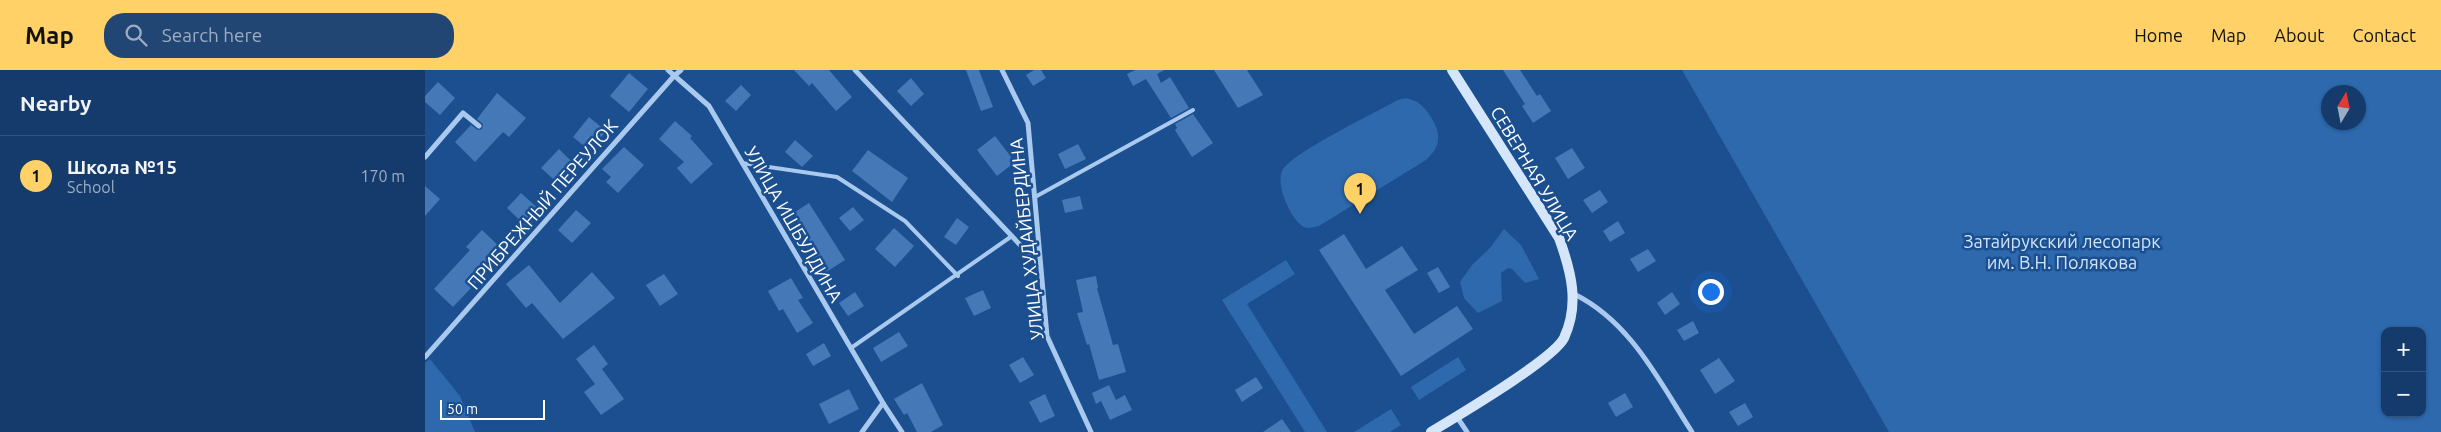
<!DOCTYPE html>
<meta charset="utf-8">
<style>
body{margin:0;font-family:Ubuntu,sans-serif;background:#214673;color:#f1f3f6}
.controls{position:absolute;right:15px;bottom:15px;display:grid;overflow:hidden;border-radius:10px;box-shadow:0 1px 4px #0004}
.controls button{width:45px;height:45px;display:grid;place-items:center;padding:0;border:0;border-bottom:1px solid #33557e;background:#143b6b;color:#f1f3f6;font:25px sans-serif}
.compass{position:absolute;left:1896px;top:15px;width:45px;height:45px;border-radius:50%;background:#143b6b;box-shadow:0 1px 4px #0004;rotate:10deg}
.scale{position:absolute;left:15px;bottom:12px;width:105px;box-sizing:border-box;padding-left:5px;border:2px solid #fff;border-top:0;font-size:14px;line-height:18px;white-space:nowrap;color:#fff;-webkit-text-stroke:4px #1b4f8f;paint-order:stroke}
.you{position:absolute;left:1285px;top:221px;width:18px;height:18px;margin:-12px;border:4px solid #fff;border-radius:50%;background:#1a73e8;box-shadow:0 0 0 8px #1a73e833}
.badge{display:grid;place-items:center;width:32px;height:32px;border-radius:50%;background:#ffd166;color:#111;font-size:16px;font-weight:700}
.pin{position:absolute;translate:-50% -41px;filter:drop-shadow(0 1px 2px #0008)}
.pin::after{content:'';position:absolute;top:26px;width:18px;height:15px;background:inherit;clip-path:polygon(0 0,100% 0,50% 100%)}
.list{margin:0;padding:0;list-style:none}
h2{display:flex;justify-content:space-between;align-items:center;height:65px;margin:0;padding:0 20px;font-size:21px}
h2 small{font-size:16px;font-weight:400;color:#9dadc1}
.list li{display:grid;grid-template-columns:32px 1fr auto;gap:15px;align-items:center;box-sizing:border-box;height:80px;padding:0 20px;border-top:1px solid #33557e}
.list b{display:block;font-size:19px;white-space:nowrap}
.list p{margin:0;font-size:16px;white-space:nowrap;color:#9dadc1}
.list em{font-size:16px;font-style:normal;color:#9dadc1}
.icon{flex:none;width:28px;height:28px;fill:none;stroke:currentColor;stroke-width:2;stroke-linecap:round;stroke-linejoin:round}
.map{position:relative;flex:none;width:2016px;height:362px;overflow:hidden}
header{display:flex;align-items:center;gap:30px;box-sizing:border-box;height:70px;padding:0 25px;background:#ffd166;color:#111}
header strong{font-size:24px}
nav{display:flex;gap:28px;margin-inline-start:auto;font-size:18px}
.search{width:350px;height:45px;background:#214673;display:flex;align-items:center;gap:12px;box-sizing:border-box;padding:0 18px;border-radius:20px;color:#9dadc1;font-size:19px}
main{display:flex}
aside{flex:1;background:#143b6b}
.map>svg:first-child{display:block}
</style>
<header>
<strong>Map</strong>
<div class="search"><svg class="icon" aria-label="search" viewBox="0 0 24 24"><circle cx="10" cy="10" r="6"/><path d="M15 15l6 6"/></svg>Search here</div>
<nav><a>Home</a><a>Map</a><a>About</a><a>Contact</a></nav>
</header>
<main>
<aside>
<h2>Nearby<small></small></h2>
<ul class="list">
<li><span class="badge">1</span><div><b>Школа №15</b><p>School</p></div><em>170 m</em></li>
</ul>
</aside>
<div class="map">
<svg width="2016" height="362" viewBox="0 0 2016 362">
<rect width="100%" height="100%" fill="#1b4f8f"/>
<g fill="#2e69ad" fill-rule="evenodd">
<path d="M 1257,0 L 2016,0 L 2016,362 L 1464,362 ZM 1904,22 L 1934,22 L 1934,52 L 1904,52 ZM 1960,261 L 1997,261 L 1997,343 L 1960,343 Z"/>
<path d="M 981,28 C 984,29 989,30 992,32 C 1002,38 1015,58 1013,69 C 1013,78 1007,84 1001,90 L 894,156 C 889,157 884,159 879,157 C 866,151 849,112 858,99 C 871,81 949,43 973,30 Z"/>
<polygon points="1079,159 1096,175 1114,209 1100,213 1087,199 1083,198 1076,203 1077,231 1053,243 1039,228 1035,212 1047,195 1065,178"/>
<polygon points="861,190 870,204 822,234 902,362 880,362 797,230"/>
<polygon points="1033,287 1041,300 994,330 986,317"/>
<polygon points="5,289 35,326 50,362 0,362 0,293"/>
<polygon points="966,339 976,355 965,362 929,362"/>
</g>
<g fill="#4478b7">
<polygon points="369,0 404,0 427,27 411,41 387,13 384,16"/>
<polygon points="541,0 554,0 568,37 556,41"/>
<polygon points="609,0 616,0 621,8 608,16 601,5"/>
<polygon points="710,0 740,0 732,4 736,13 745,7 764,38 746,48 721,9 708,16 702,4"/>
<polygon points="789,0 822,0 838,25 813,38"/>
<polygon points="1078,0 1095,0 1112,26 1115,24 1126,41 1108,53 1097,36 1100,34"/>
<polygon points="204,3 223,19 204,42 185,26"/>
<polygon points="486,8 499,24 486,36 472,21"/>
<polygon points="13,12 30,28 15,45 0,32 0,26"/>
<polygon points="316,15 326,25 311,41 300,31"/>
<polygon points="72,23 101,48 84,67 78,62 50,92 30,72 46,55 53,60 57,59 58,54 52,49"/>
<polygon points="768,44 788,73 767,87 750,60 752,58 750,54"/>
<polygon points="164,47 181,61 165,81 148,67"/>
<polygon points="250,51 267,66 265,68 288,94 266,114 252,98 259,92 234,69"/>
<polygon points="570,66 590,92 572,106 552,80"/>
<polygon points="370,70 388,86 377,97 360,82"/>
<polygon points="653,74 661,89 640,99 633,84"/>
<polygon points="199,77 219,95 193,123 181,112 186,107 177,99"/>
<polygon points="1147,78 1160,98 1143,109 1130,88"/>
<polygon points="134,79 152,97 136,116 116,98"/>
<polygon points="443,80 483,108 467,132 427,101"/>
<polygon points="0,116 15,129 0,146"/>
<polygon points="1175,120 1183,132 1167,143 1158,130"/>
<polygon points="96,123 116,141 102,157 82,138"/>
<polygon points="655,126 658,139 640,143 637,130"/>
<polygon points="384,133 420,190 398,204 386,185 392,182 367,144"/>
<polygon points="428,137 439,150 425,161 414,148"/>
<polygon points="151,140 166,153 147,173 133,160"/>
<polygon points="532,148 544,157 531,175 519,167"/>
<polygon points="1193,151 1200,163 1185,172 1178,161"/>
<polygon points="469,158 489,176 470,197 450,179"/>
<polygon points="57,160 80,182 28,237 9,219 45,180 41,177"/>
<polygon points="919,164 941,199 977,176 993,200 960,220 989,264 1032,236 1048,259 976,306 894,180"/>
<polygon points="1223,179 1231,191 1213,202 1205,189"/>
<polygon points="104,195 135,233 167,202 190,228 138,269 107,233 101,238 81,214"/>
<polygon points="1013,197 1025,217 1014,223 1002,203"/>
<polygon points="239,204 253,224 235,236 221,215"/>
<polygon points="671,206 673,218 672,218 688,275 693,274 701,302 674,310 664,274 662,275 652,243 658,242 651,210"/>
<polygon points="366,208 378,228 373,230 388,253 372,263 358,239 354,241 343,221"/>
<polygon points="558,220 566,238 549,246 540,228"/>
<polygon points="430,222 439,236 423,246 414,233"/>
<polygon points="1247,222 1255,234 1240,245 1232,233"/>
<polygon points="1268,251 1274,263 1259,271 1252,260"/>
<polygon points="474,262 483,276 456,292 448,278"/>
<polygon points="399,273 406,286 388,296 381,284"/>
<polygon points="169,275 183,294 177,299 199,329 176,345 159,322 170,314 151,289"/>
<polygon points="598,287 609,305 595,313 584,295"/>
<polygon points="1294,288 1310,311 1290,324 1275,300"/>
<polygon points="831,307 838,318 817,332 810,320"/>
<polygon points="497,313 518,355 506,362 492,362 482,343 479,345 469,329"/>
<polygon points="684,315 691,330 700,325 707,340 685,350 676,331 671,334 667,323"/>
<polygon points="424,319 434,339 404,354 394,334"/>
<polygon points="1200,323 1208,337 1191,347 1183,333"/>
<polygon points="620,324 630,346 615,353 604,332"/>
<polygon points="1320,333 1328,347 1313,356 1304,342"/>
<polygon points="857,349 866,362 838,362"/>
</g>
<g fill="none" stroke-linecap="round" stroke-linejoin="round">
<g stroke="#a9c9ee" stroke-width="4">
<polyline points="317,93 412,107 480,151 533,206"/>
<polyline points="610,127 768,40"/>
<polyline points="426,278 587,166"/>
</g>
<g stroke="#a9c9ee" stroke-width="5">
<polyline points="243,0 284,36 458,333 477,362"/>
<polyline points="430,0 615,196"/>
<polyline points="577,0 603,53 622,266 666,362"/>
<polyline points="0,87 38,43 54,56"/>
<path d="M 1149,224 C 1206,252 1234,311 1267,362"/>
<polyline points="0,287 249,6 256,0"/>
<polyline points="1032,347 1042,362"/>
<polyline points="437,362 458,333"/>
</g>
<path stroke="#d6e6fa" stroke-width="10" d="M 1006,362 C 1032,346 1128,290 1139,268 C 1155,234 1146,201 1134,168 L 1027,0"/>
</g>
<g text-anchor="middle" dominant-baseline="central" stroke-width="5" stroke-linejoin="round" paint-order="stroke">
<g font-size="18" fill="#fff" stroke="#1b4f8f">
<text transform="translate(1110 103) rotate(59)">СЕВЕРНАЯ УЛИЦА</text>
<text transform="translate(117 134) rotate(-49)">ПРИБРЕЖНЫЙ ПЕРЕУЛОК</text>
<text transform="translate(369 154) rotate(60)">УЛИЦА ИШБУЛДИНА</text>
<text transform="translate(601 169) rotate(-96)">УЛИЦА ХУДАЙБЕРДИНА</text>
</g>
<g font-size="18" fill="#cfe3fa" stroke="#1b4f8f">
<text x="1637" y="171">Затайрукский лесопарк<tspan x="1637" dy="21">им. В.Н. Полякова</tspan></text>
</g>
</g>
</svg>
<div class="controls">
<button>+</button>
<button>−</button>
</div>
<svg class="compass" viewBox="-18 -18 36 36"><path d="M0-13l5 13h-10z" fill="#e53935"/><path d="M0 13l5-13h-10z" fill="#9dadc1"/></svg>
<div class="scale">50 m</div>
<div class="you"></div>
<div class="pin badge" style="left:935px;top:144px">1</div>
</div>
</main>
